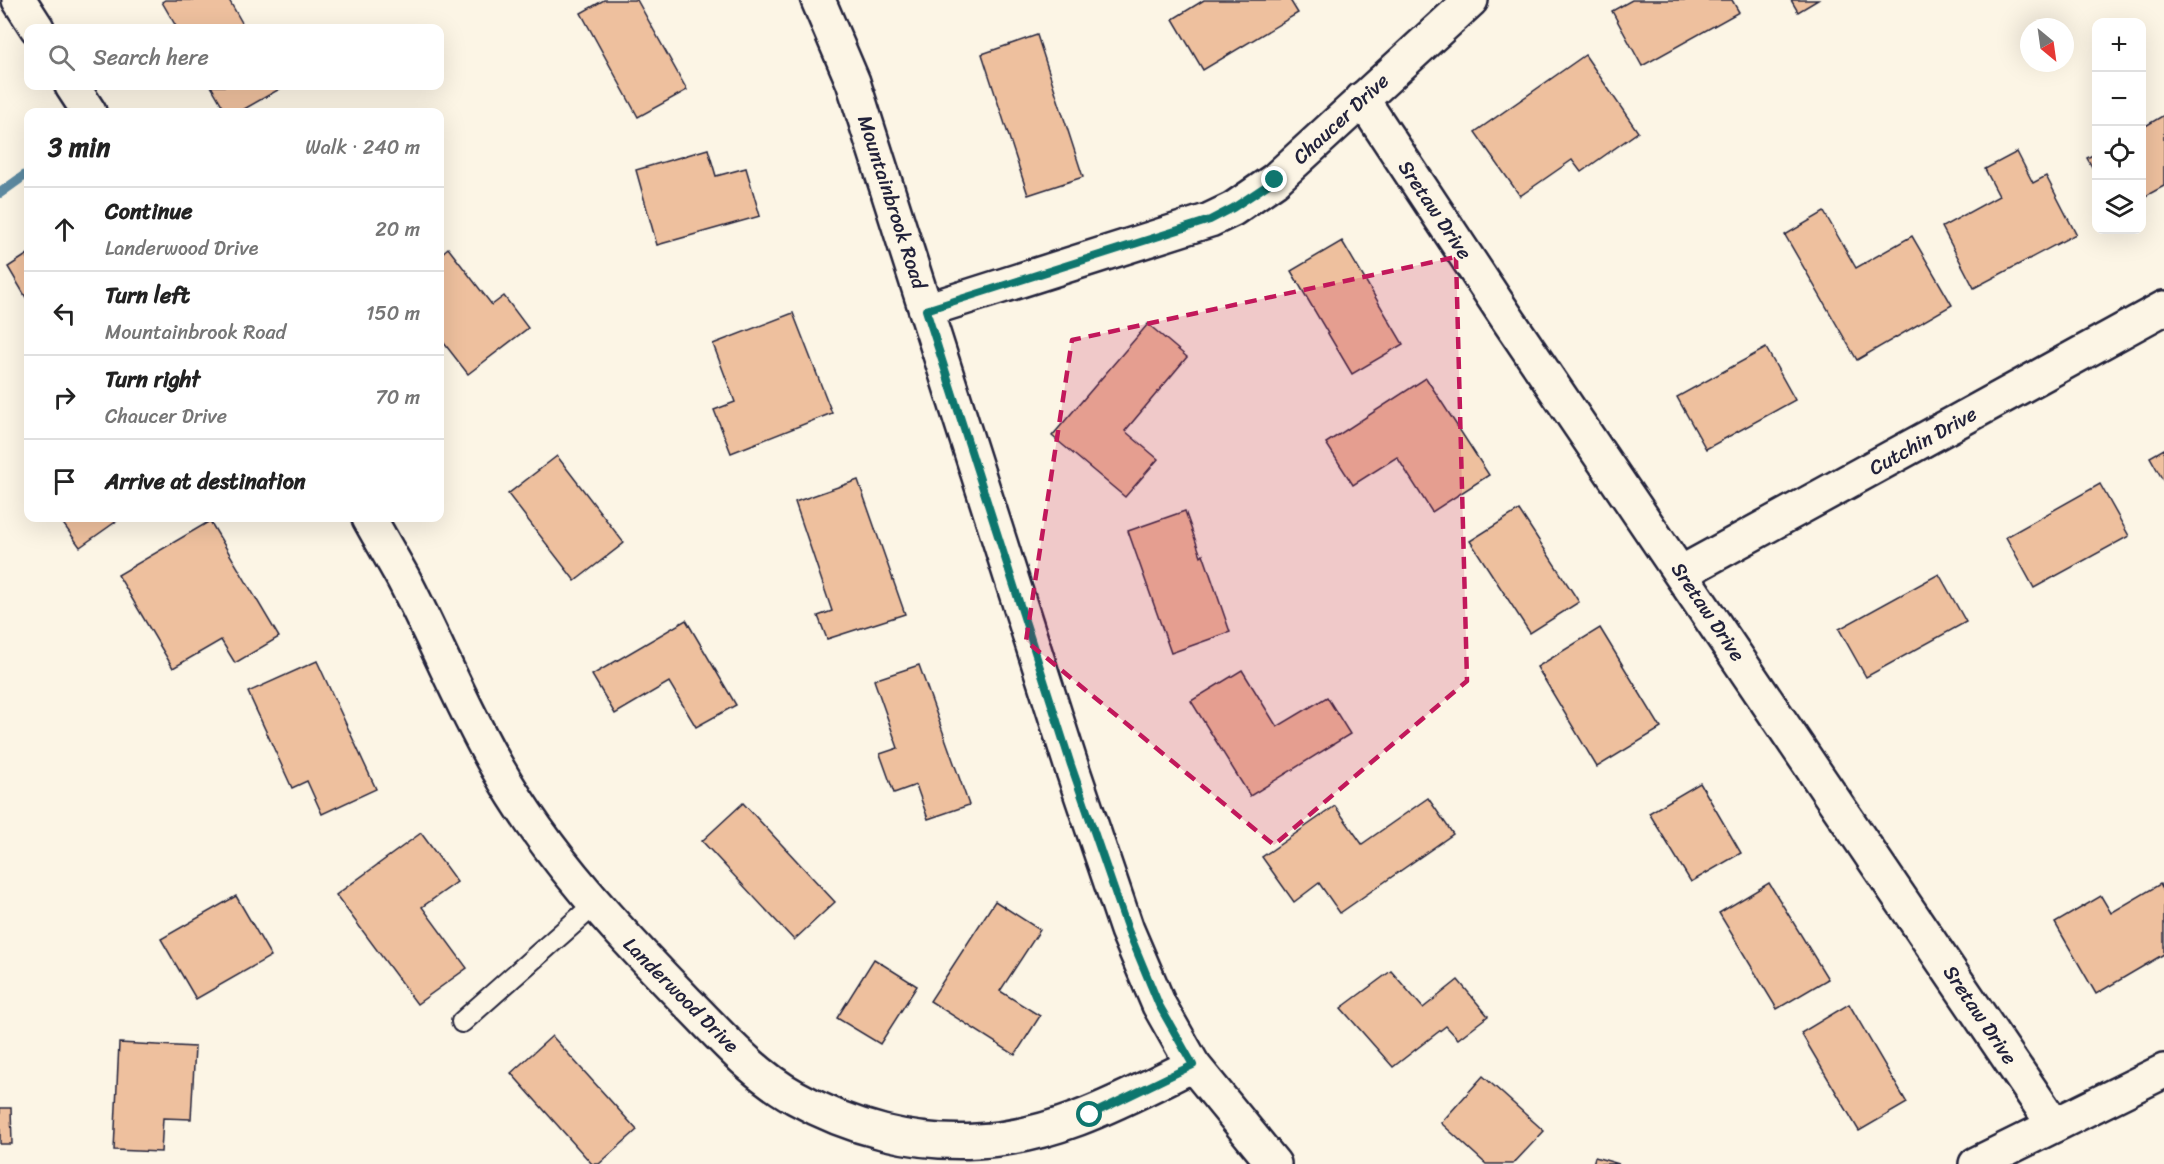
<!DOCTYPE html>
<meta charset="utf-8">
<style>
body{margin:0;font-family:Sriracha,sans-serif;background:#f6f6f6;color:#222}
.controls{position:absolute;right:18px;top:18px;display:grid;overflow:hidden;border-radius:12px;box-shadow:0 6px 24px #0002}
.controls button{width:54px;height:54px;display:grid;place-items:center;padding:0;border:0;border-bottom:2px solid #e0e0e0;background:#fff;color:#222;font:30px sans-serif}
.compass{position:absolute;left:2020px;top:18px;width:54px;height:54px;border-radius:50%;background:#fff;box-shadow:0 6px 24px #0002;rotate:151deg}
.stop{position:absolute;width:18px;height:18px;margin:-14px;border:4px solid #0f766e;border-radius:50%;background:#fff}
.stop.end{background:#0f766e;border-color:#fff;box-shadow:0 2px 6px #0008}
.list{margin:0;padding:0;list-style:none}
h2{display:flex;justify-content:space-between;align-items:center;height:78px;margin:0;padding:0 24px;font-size:26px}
h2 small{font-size:20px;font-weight:400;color:#767676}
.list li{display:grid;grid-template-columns:39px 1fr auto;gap:18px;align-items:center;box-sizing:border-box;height:84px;padding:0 24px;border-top:2px solid #e0e0e0}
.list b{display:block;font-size:22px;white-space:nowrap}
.list p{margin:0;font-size:20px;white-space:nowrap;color:#767676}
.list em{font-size:20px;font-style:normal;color:#767676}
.icon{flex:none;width:33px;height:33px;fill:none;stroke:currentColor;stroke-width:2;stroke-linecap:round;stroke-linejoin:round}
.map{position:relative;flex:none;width:2164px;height:1164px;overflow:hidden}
.search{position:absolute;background:#fff;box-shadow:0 6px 24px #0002;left:24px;top:24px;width:420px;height:66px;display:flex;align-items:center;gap:15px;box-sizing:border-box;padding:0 21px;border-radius:12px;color:#767676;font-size:22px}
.panel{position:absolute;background:#fff;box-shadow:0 6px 24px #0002;left:24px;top:108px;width:420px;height:414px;border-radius:12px}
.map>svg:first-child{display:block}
</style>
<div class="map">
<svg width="2164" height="1164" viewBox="0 0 2164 1164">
<rect width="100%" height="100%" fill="#fcf5e5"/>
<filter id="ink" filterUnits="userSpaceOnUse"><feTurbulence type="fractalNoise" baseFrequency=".0167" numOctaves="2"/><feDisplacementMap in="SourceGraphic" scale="12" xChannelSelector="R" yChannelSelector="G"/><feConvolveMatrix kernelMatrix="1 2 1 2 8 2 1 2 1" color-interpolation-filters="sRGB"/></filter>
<g filter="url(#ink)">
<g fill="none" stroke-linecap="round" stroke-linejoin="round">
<polyline stroke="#5d8aa1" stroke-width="10" points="0,193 28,173"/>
</g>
<g fill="#eec09e" stroke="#22223b" stroke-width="1.5">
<polygon points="165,0 229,0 245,28 177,28 162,2"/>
<polygon points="604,0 637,0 687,90 638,117 581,13"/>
<polygon points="1204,0 1290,0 1298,13 1203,70 1173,19"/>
<polygon points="1632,0 1732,0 1739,12 1642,66 1612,11"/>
<polygon points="1791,0 1818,0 1798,12"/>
<polygon points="1037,35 1083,177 1028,195 982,54"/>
<polygon points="1585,55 1638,132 1581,172 1572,160 1520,196 1475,132"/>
<polygon points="211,86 285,86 239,112 226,112"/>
<polygon points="2164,115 2164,186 2142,198 2142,128"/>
<polygon points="708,149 716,176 746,168 760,216 657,245 636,170"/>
<polygon points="2017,152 2033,183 2046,176 2076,234 1974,288 1942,227 1999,196 1985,169"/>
<polygon points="2096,153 2096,174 2087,158"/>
<polygon points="1824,212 1856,268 1912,236 1952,305 1857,360 1785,235"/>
<polygon points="1342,241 1403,344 1352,374 1291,271"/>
<polygon points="448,248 492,305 504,296 528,328 468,374 440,338 440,255"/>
<polygon points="28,254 28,301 8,267"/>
<polygon points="793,313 832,413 731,453 714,410 735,402 713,344"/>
<polygon points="1148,324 1187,357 1125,431 1158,459 1125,497 1052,436"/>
<polygon points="1766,348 1795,400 1706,449 1677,397"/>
<polygon points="1426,378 1489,475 1432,512 1397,457 1353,485 1326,443"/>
<polygon points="2164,449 2164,482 2150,457"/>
<polygon points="557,456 624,543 575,581 508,494"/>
<polygon points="858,480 905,614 827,639 818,616 832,611 795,502"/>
<polygon points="2100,484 2129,536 2034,588 2006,537"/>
<polygon points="1519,510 1579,602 1530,633 1470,541"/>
<polygon points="1185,511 1201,556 1203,554 1230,632 1171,653 1128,531"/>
<polygon points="59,518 121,518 80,547"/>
<polygon points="210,521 279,637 235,663 221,640 173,668 118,575"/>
<polygon points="1939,574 1966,622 1866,677 1839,629"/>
<polygon points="686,620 736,705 696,727 669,682 615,714 592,675"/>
<polygon points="1600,628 1661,728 1597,767 1537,667"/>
<polygon points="317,661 376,789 322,814 307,781 292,788 248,692"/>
<polygon points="919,665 969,805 928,819 916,785 894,793 880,754 898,748 874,680"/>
<polygon points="1242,670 1277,727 1327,697 1350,734 1250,796 1191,701"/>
<polygon points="1700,783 1741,853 1691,882 1649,813"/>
<polygon points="1428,798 1453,834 1340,913 1319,883 1294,902 1262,857 1335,806 1362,844"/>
<polygon points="743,803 835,902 794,940 702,841"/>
<polygon points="421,833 457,882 422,907 467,968 417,1004 336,895"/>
<polygon points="1769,883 1828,979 1777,1009 1719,913"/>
<polygon points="2160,884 2164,892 2164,954 2096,994 2055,923 2101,896 2111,913"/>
<polygon points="236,896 271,956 196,999 161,939"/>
<polygon points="995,901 1040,930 1000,991 1040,1016 1015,1055 930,1001"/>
<polygon points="874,959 917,986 880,1044 837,1018"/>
<polygon points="1391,971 1423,1008 1458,980 1488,1016 1458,1039 1446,1026 1393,1067 1341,1008"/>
<polygon points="1849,1004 1907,1103 1859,1131 1801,1033"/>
<polygon points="552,1036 637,1130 599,1164 592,1164 511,1073"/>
<polygon points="119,1043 195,1047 191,1119 163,1118 161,1152 114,1150"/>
<polygon points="1483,1076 1544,1131 1513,1164 1486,1164 1441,1123"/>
<polygon points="0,1108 11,1108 12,1144 0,1144"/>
<polygon points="1595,1157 1619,1164 1593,1164"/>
</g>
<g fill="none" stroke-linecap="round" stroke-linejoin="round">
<defs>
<polyline id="lane" points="462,1022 595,904"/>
<g id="street">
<polyline points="19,0 37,28"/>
<polyline points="818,0 853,82 1071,765 1127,930 1159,1005 1193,1065 1274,1164"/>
<polyline points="72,86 89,112"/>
<polyline points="1362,99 1509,321 2054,1125"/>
<polyline points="926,310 1210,220 1233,209 1275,180 1471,0"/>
<path d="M 369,518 C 380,538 392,558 403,578 C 436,641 462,707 498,769 C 548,857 617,930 687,1002 C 720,1035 753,1074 795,1097 C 850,1128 914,1145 977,1141 C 1056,1137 1124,1099 1193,1065"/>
<polyline points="1681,573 2164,308"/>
<polyline points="1976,1164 2164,1071"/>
</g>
</defs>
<use href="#lane" stroke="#22223b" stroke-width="24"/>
<use href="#street" stroke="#22223b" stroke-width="38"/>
<use href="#lane" stroke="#fcf5e5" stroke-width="20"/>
<use href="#street" stroke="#fcf5e5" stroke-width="33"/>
</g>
</g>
<g fill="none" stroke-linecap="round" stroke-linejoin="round" filter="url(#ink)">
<polyline stroke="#0f766e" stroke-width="8" points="1090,1115 1193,1065 1159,1005 1128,930 1071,765 926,310 1210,220 1233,208 1275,180"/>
</g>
<path fill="#c2185b" fill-opacity="0.2" stroke="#c2185b" stroke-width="4.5" stroke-dasharray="12 8" stroke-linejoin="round" d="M 1456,257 L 1467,681 L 1274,845 L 1026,641 L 1072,340 Z"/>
<g text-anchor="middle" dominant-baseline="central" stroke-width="6" stroke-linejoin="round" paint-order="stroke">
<g font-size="20" fill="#22223b" stroke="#fcf5e5">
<text transform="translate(1341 119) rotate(-43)">Chaucer Drive</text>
<text transform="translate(892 202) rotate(72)">Mountainbrook Road</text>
<text transform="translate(1435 210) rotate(56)">Sretaw Drive</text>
<text transform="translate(1923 441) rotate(-29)">Cutchin Drive</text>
<text transform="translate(1708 612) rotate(56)">Sretaw Drive</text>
<text transform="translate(681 995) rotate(45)">Landerwood Drive</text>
<text transform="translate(1980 1015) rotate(56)">Sretaw Drive</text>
</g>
</g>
</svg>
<div class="controls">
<button>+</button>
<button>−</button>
<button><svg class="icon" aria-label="locate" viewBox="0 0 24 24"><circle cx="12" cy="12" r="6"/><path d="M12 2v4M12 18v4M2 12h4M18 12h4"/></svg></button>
<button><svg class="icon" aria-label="layers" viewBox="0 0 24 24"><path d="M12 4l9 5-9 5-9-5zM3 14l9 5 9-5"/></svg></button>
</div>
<svg class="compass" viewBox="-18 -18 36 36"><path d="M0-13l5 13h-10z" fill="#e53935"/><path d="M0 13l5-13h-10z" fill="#767676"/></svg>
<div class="stop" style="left:1090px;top:1115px"></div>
<div class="stop end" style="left:1275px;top:180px"></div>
<div class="search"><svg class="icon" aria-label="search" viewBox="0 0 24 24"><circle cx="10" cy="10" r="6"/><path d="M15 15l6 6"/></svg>Search here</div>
<section class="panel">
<h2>3 min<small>Walk · 240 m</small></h2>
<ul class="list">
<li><svg class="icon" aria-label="ahead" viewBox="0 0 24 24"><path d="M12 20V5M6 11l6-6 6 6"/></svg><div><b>Continue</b><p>Landerwood Drive</p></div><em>20 m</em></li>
<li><svg class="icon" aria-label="left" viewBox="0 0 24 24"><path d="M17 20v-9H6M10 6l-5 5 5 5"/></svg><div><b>Turn left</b><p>Mountainbrook Road</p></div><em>150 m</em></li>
<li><svg class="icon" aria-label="right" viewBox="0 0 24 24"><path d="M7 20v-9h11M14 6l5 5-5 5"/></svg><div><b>Turn right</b><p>Chaucer Drive</p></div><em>70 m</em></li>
<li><svg class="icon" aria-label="arrive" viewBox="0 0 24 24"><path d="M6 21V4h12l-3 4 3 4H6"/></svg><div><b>Arrive at destination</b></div></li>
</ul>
</section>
</div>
